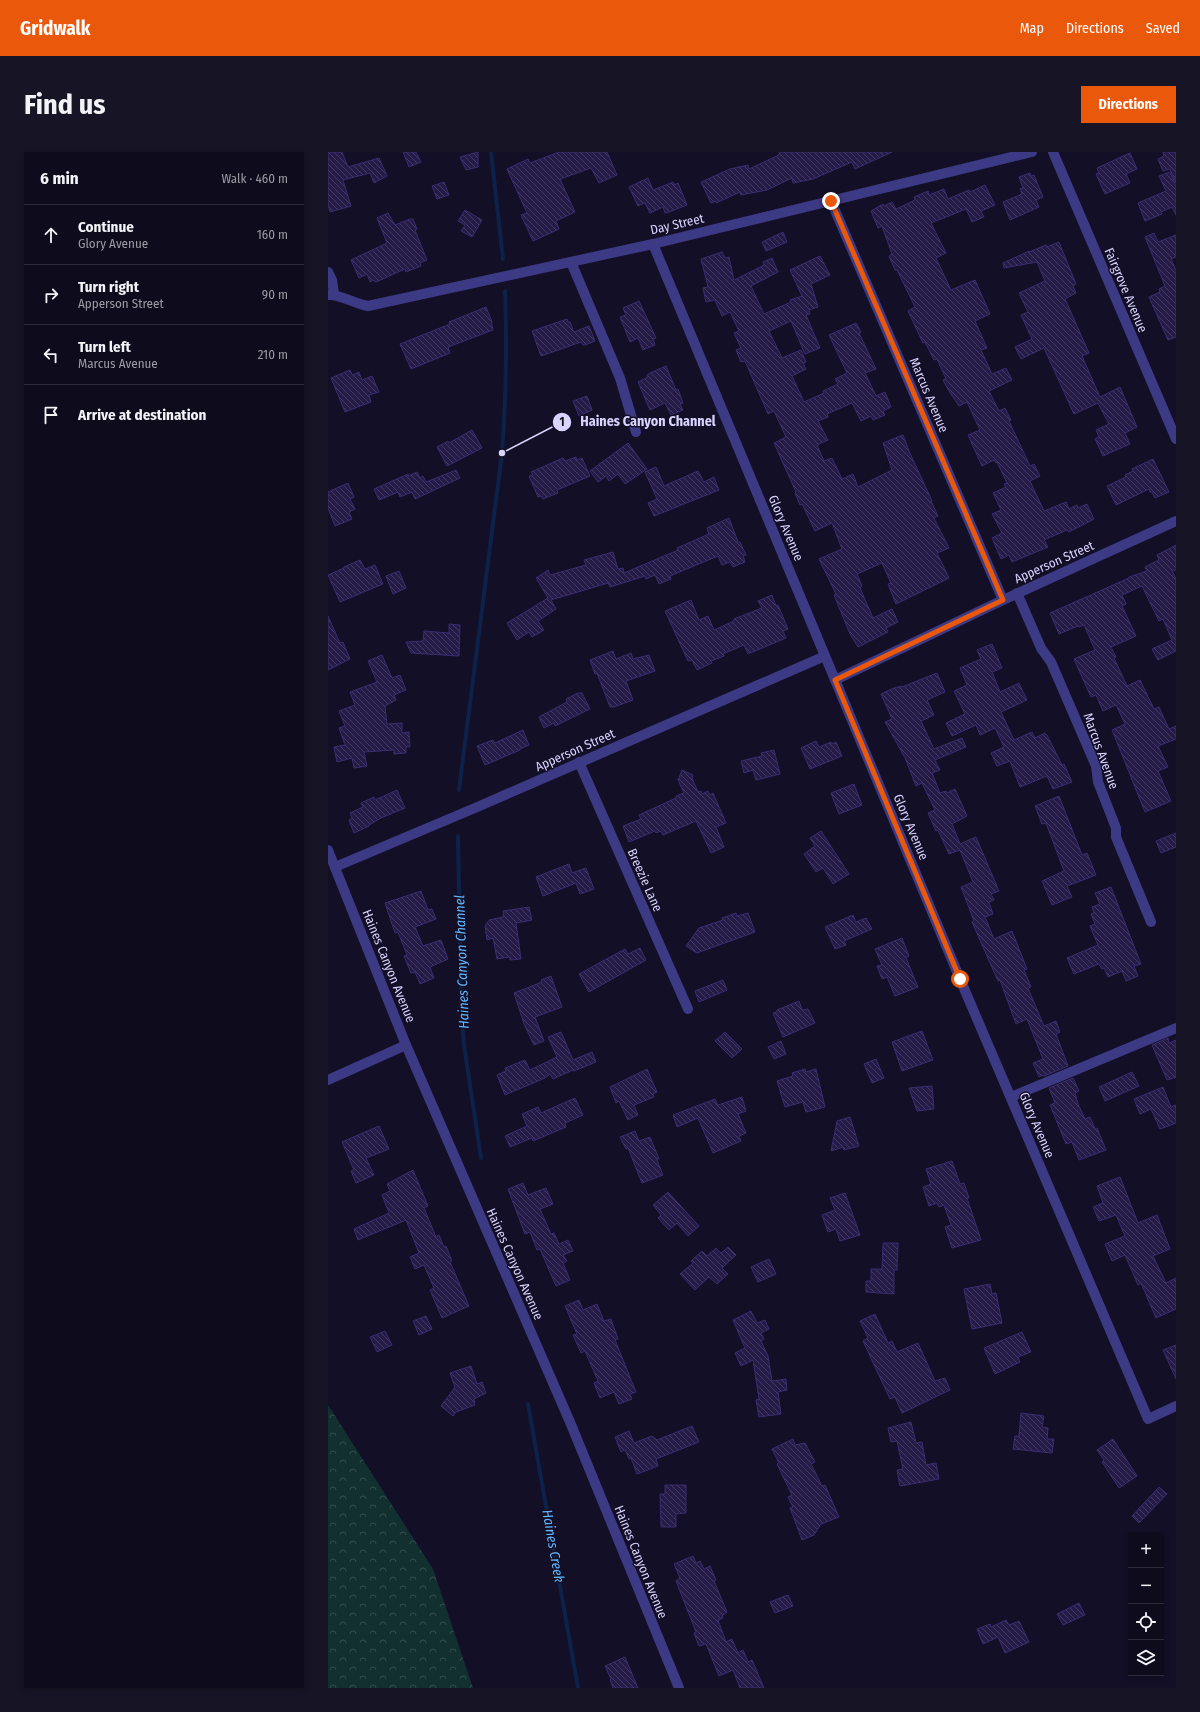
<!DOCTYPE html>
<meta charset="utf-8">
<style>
body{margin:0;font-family:"Fira Sans Condensed",sans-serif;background:#171425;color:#f1f3f6}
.controls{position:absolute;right:12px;bottom:12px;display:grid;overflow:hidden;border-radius:0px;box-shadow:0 2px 6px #0003}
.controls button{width:36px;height:36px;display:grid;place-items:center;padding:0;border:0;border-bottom:1px solid #2e2b3b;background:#0e0b1c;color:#f1f3f6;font:20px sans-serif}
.stop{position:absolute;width:12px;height:12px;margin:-9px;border:3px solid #ea580c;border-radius:50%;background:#fff}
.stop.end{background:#ea580c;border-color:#fff;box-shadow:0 1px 4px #0008}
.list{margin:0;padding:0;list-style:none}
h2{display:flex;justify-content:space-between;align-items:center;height:52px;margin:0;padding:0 16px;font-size:17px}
h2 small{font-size:13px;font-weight:400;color:#9b9ba3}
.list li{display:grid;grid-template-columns:26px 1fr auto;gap:12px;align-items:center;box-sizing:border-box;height:60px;padding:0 16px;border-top:1px solid #2e2b3b}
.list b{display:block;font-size:15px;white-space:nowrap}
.list p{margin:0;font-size:13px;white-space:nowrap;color:#9b9ba3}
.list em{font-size:13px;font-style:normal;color:#9b9ba3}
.icon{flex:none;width:22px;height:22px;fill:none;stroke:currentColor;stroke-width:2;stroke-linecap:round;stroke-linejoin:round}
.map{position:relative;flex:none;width:848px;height:1536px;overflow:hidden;border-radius:0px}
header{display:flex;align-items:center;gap:24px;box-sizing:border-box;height:56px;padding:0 20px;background:#ea580c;color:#fff}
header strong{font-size:19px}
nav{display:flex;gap:22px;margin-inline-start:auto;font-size:14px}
.intro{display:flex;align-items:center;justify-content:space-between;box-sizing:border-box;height:96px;padding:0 24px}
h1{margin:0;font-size:28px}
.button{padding:10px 18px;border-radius:0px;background:#ea580c;color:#fff;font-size:14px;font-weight:700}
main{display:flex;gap:24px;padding:0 24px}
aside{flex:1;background:#0e0b1c;border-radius:0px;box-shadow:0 2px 6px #0003}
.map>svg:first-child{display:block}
</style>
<header>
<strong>Gridwalk</strong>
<nav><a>Map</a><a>Directions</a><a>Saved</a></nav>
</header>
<div class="intro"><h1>Find us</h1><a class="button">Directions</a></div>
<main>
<aside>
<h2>6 min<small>Walk · 460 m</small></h2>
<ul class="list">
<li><svg class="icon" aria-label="ahead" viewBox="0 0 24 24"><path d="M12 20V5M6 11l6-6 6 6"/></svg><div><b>Continue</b><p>Glory Avenue</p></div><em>160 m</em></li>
<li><svg class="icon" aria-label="right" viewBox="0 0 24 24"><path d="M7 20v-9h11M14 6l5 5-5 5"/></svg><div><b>Turn right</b><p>Apperson Street</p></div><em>90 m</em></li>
<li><svg class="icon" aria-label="left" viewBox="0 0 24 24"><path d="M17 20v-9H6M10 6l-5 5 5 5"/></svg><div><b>Turn left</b><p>Marcus Avenue</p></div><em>210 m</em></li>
<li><svg class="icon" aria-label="arrive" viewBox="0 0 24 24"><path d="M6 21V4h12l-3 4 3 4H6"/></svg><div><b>Arrive at destination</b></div></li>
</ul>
</aside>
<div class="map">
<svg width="848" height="1536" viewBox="0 0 848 1536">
<defs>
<pattern id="forest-crowns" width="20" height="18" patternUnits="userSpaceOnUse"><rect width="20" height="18" fill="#12302f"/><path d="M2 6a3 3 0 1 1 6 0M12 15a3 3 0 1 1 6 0" fill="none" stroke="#344d4e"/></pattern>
<pattern id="building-back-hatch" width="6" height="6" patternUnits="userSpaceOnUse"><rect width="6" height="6" fill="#241b47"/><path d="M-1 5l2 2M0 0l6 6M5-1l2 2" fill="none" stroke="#433b63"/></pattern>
</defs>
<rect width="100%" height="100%" fill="#130f26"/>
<polygon fill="url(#forest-crowns)" points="0,1253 105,1417 145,1536 0,1536"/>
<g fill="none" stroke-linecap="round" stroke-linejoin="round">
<g stroke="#0c2248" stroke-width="4">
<polyline points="163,0 175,107"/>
<path d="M 131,638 L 174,301 C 178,247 179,193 177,139"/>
<polyline points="130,684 133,851 136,893 153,1006"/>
<polyline points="200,1252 250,1536"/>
</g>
</g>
<g fill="url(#building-back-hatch)" stroke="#3b2d73">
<polygon points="0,0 14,0 20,15 51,6 59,24 46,31 42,21 15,28 23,54 2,60 0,52"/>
<polygon points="75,0 88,0 93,10 81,15"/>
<polygon points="150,0 150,15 138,18 132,5"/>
<polygon points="231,0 279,0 289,23 271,31 263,16 232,27 247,60 228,69 231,77 205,89 193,63 199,61 179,17 200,7 202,11"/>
<polygon points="451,0 564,0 527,17 524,10 485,27 465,31 464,26 439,38 413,43 412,40 388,51 388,49 383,51 373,30 402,17 420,13 421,17 451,3"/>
<polygon points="835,0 848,0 848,31 842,17 835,19 830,7 836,4"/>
<polygon points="802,1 809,17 798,22 802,31 777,42 768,22 771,21 769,16"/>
<polygon points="842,20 848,34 848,63 844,55 833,60 834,62 817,69 810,51 838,39 831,24"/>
<polygon points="702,21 703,24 706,23 715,45 708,48 711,55 682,68 675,50 694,42 692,37 695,36 691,25"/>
<polygon points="320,26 325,38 345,30 346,33 350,31 359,53 341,60 337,61 335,55 322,61 317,51 310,54 301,35"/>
<polygon points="116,30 121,43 109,47 104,34"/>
<polygon points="657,33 667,53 653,59 656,65 644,70 638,57 603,71 618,101 608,106 623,138 647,128 662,162 647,169 659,196 653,198 664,222 678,216 684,228 661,239 671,259 677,256 683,268 681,269 702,314 706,312 712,324 702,329 716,359 738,350 741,357 749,353 750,356 759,352 766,367 741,380 739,378 716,388 720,395 684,410 681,403 673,407 664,386 674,381 664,362 673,358 665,341 678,335 676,332 679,331 669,310 668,311 666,308 654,314 640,283 652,278 639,250 631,254 621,239 615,228 618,227 609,207 606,208 597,190 595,191 580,159 587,155 569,118 567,118 561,104 564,102 554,74 550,76 543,59 555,52 556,54 564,50 568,57 587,48 586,45 600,39 601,43 616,37 620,47 641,38 642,40"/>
<polygon points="137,58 154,68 144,85 133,79 137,73 130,69"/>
<polygon points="60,61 67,73 82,67 85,67 89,77 87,78 99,108 92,111 93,114 78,120 77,117 48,130 45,128 42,130 39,122 31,126 23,108 59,91 49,66"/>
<polygon points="455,80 459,90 438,99 434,90"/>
<polygon points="826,81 830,90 848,83 848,105 843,107 848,118 848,185 840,188 821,145 832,140 831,137 837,134 817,85"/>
<polygon points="731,90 748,132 745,134 748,141 737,147 761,201 754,204 772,245 792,235 809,275 797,281 802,292 775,304 767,287 771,285 768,278 781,272 770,251 746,262 716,196 693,207 687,195 704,187 693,163 700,160 691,141 717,129 709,110 676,116 675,111 701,99 701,100 718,93 719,95"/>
<polygon points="394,100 397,106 401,105 406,128 436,113 435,110 444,106 450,120 423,134 436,162 463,150 462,148 474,144 462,118 492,104 502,123 483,132 490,155 481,158 482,162 478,163 492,196 477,202 463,169 441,179 454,206 473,198 478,210 475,211 478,217 464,224 476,250 496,241 495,239 510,232 507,227 519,221 501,183 528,171 533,180 531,181 548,217 537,221 548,244 557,240 563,255 555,259 557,263 545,268 543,264 533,269 524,251 499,262 500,265 490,269 500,288 489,293 496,309 504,306 514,327 525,322 530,335 564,318 555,291 575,283 581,299 604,349 603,349 610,364 606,366 621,396 609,401 621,426 568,452 560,432 563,431 554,411 529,422 534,434 532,436 545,466 564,457 570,470 558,476 560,480 530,495 522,482 506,443 508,442 491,407 514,397 504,371 487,379 474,352 472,353 467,341 468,340 446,291 458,285 446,259 440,262 417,209 413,210 408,198 413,196 406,181 411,179 402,160 394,164 387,148 378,150 375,136 380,135 373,107"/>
<polygon points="311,149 328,186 325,187 327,193 315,198 310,186 302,190 292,165 298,163 295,156"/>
<polygon points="158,155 164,170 164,173 165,178 120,195 122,201 83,217 72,192 122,172 121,170"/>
<polygon points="239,167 240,170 242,170 246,180 261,174 267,189 257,193 255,193 253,190 213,204 204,179"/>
<polygon points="338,214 348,238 350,237 355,251 352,252 355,258 343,263 337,251 322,258 310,230 320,225 319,223 322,221"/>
<polygon points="22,218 24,223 31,220 34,228 44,224 51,240 41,243 43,250 17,260 3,226"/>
<polygon points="259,244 264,258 251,264 245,249"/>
<polygon points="144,278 154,296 119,314 109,295 120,289 121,291"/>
<polygon points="300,291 319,317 297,332 290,322 281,329 278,324 270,330 262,319"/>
<polygon points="248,305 249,308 254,306 262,324 229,338 230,341 215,347 213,344 210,345 201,324 205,323 203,320 235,306 237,309"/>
<polygon points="825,307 841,340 827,346 824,340 822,340 821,337 788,353 779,334 798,325 797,323 805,319 804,317"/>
<polygon points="328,315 336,334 370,319 376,330 386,325 391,338 326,364 320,351 329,347 317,320"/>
<polygon points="128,318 132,326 87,347 84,340 72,345 70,340 51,348 46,337 80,322 80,324 89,320 92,326 95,324 98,330"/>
<polygon points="20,331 26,345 22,347 27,357 21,360 24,367 7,374 0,356 0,340"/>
<polygon points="401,366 410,390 412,390 418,403 415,404 417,410 405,415 402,410 394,413 390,404 342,424 343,427 331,432 327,423 318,427 317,424 282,435 280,431 223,448 228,457 210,469 216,478 204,485 201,480 189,488 179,471 220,446 208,426 220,418 222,423 258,413 256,408 285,400 290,417 295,416 296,421 350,398 349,396 381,382 379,376"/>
<polygon points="848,393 848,418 844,419 848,427 848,499 830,508 824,497 844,488 835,467 831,469 814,434 794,443 798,452 794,454 808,484 783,495 788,505 786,506 799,534 812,528 826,557 831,555 841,577 848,574 848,587 830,594 840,615 830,619 843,649 817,660 784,578 797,572 788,553 775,559 768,543 763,545 746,507 767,498 756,473 751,475 750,474 731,482 722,461 801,426 801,425 819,419 817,415 831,408 829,403"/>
<polygon points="32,408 37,417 47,413 55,432 12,450 0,423 16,416 16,415"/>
<polygon points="71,419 78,436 65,442 58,424"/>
<polygon points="444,443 448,454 450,453 460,477 455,479 458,486 420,502 416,493 395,502 396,504 383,509 384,511 369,518 364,508 360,509 337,459 363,448 371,468 380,464 386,478 406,469 406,467 434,456 430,449"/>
<polygon points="0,464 12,491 15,490 22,507 0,518"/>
<polygon points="121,472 132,473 131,504 83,501 78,490 95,489 96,479 121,481"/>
<polygon points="664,492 674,516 664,520 672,540 691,531 699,548 673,560 686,588 704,580 707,586 717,581 718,583 719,583 734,613 736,612 744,630 725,637 719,624 692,635 682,609 669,614 663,601 676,595 667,576 652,583 648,573 624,584 618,571 637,562 626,539 639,533 632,516 653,507 649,498"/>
<polygon points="285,499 288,507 303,501 305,507 321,503 327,519 298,529 305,548 286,555 282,555 269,521 267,522 262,508"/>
<polygon points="54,503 64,526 72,523 78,538 66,543 68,548 57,554 59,572 74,571 74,581 81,580 82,595 78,595 78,601 66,602 66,598 36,600 39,614 26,616 24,606 9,610 6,595 17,593 11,576 17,574 11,559 27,553 22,540 49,530 40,509"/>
<polygon points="609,521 617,540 599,548 606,563 593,569 606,597 634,586 638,595 607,608 612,618 604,621 612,641 618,639 619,641 627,637 639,664 624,672 632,692 648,685 671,739 663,742 666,748 661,750 665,762 657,765 666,787 684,779 699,817 696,818 703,835 700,836 716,874 728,869 732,880 728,882 740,914 716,924 715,923 711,925 705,911 715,907 699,867 688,872 672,828 670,829 644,770 646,769 633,735 645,730 632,698 621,702 610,678 608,679 600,661 607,658 594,631 588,634 577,606 557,570 564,567 553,542 566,536 574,534 574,535"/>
<polygon points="250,541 254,541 262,557 227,574 226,571 216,576 211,565 239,550 238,547"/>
<polygon points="195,578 201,593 192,597 192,598 157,613 149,594 165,588 167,591"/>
<polygon points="488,589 491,595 503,590 503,592 508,590 514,604 482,617 473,596"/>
<polygon points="446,598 452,622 428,628 425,618 416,621 413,609 434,604 433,601"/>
<polygon points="354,618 365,623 364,626 370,640 373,639 374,642 380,639 382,643 385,641 398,671 388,675 396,695 383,701 368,669 335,683 333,679 328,681 327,679 301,690 295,674 313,667 311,663 348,646 348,644 356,641 350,628"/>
<polygon points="526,632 534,653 511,662 503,641"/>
<polygon points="69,638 77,656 53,666 41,673 41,674 26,681 21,668 24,666 22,661 35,655 33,651 46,645 47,648"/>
<polygon points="731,644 754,703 759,701 768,723 739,734 744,745 724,753 714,729 736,719 718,671 714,672 707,654"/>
<polygon points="493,679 521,722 505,732 495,716 488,720 476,702 487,694 482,686"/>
<polygon points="848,681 848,695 833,701 828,689"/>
<polygon points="241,712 244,721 258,716 266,737 252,742 248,731 215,744 208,725"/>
<polygon points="783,735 813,812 806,814 810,824 798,829 794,819 780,825 776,816 774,817 771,812 746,822 739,806 770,793 762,774 767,772 763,762 766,761 764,755 772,752 767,741"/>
<polygon points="93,739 100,758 104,757 108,767 87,775 95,794 113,788 120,807 102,815 106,826 92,832 87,820 83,821 76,804 79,803 70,780 67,781 57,751"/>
<polygon points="201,755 204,768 188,771 193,807 182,808 182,805 169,807 165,786 159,788 157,774 161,768 175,765 175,763 176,762 175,759"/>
<polygon points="408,761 409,764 420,761 427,780 369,801 358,794 371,776 395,768 394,766"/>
<polygon points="525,763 528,770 538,766 544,777 516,789 518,793 507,797 497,775"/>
<polygon points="574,786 581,804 578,806 590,835 567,844 559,825 554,827 549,814 554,813 547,797"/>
<polygon points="312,796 318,808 261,840 251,822 297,797 300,802"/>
<polygon points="223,824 234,855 207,865 216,889 206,893 196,872 186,841 214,830 213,828"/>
<polygon points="395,828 399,838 371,850 367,839"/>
<polygon points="471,849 474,858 480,857 487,871 455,885 445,861 449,860 449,858"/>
<polygon points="594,879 605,908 574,919 564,890"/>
<polygon points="233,880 245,908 264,900 268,910 246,919 245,918 225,927 222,922 217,926 177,943 169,923 178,919 177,916 197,908 202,918 229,905 220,885"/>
<polygon points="397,880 414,897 404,906 387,889"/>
<polygon points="840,886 841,891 848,888 848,925 839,928 824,893"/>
<polygon points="453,889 458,902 446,907 440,895"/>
<polygon points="548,907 556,926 544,931 536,912"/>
<polygon points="319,917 329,940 325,942 326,945 306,953 310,963 300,968 291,949 288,951 282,935"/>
<polygon points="477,917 478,920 488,917 497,955 478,960 475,950 457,955 449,929 465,924 464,921"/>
<polygon points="804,920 811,934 777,949 771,935"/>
<polygon points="745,926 751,939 747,941 750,952 757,967 762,965 767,977 769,976 778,998 751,1008 744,990 738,992 722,953 727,951 721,936"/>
<polygon points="604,934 606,957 589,959 581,936"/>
<polygon points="835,935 843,955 848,953 848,971 832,977 823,957 812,962 806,947"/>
<polygon points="414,945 418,959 410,962 418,981 411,984 413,989 385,1001 370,966 349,975 345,963 387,947 390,953"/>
<polygon points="247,946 255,963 237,971 238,975 205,989 204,986 182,995 177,984 199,974 194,962 210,955 213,961"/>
<polygon points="522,965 531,994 516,998 515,995 503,999 509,969"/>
<polygon points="51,974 61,997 38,1006 46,1023 28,1031 23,1019 26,1018 14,990"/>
<polygon points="307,979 311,989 322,985 331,1007 329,1008 335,1023 314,1031 300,996 298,997 292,985"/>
<polygon points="624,1009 632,1032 636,1031 641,1046 639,1046 653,1088 624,1096 617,1075 623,1073 616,1053 611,1055 609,1051 601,1054 595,1035 603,1032 598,1017"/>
<polygon points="85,1018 100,1054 96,1056 108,1085 111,1083 116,1095 118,1094 124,1109 122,1110 141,1154 114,1166 102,1138 106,1136 96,1113 87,1117 82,1105 91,1101 78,1068 30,1088 26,1077 61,1061 54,1043 62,1039 59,1032"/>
<polygon points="792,1025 810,1071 829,1063 842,1097 825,1104 838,1131 848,1126 848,1157 828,1166 813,1131 810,1133 797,1103 784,1109 777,1092 797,1084 788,1063 771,1069 765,1055 775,1051 769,1034"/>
<polygon points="195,1031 200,1043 218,1036 225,1052 212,1057 223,1082 226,1081 231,1092 240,1088 245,1099 235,1103 239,1109 235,1111 242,1128 228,1134 212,1097 209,1098 202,1080 197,1082 180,1037"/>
<polygon points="340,1040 371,1074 360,1084 349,1071 341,1078 330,1066 333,1063 325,1053"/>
<polygon points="517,1041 532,1083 512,1089 508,1077 500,1080 494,1063 507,1058 502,1046"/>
<polygon points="555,1091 570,1091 569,1118 566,1118 566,1142 538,1140 538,1129 543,1129 543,1117 554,1117"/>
<polygon points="400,1095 408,1103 394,1116 400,1122 389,1132 381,1125 367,1138 352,1122 365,1111 363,1109 374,1099 379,1104 388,1096 393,1101"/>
<polygon points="441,1107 448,1122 430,1130 423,1115"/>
<polygon points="662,1132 664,1142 668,1141 674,1171 644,1177 636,1137"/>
<polygon points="251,1148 255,1158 269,1152 276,1169 283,1167 290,1187 287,1188 308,1240 302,1242 304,1247 291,1252 286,1240 272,1246 266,1231 270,1229 257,1199 253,1201 245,1183 249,1182 237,1154"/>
<polygon points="423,1159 429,1171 437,1168 441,1177 433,1181 436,1187 433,1189 440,1204 444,1229 458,1227 459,1238 450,1240 453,1262 431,1265 428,1248 431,1247 425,1208 413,1214 407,1201 417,1196 405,1168"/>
<polygon points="547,1162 560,1191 564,1189 569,1200 590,1191 607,1229 617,1226 622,1238 574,1261 567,1245 562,1247 535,1189 540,1186 532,1169"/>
<polygon points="98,1164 104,1177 91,1183 85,1169"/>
<polygon points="57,1179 64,1193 49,1200 42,1185"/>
<polygon points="694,1180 703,1200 690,1205 692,1210 688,1212 667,1222 656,1196"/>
<polygon points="848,1193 848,1227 835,1198"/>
<polygon points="143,1214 149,1232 154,1230 158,1241 146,1247 147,1253 128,1260 125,1264 113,1254 127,1235 122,1221"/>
<polygon points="693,1261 716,1264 714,1275 720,1276 719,1287 726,1287 724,1301 685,1297 687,1284 691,1284"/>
<polygon points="583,1270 588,1291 594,1290 598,1313 608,1311 611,1327 572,1334 569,1318 575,1317 569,1289 563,1290 560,1276"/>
<polygon points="364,1274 371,1290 328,1307 330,1314 309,1322 303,1306 301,1307 297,1298 293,1300 287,1285 301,1279 306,1291 324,1284 329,1288"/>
<polygon points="465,1287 467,1293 477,1291 487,1310 483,1312 494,1334 497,1333 511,1365 493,1372 486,1383 474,1388 462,1356 465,1355 460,1345 464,1343 449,1312 451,1311 444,1297"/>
<polygon points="785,1287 809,1324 791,1336 774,1310 776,1308 769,1298"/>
<polygon points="337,1333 358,1333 358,1361 348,1362 348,1375 333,1375 332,1342 337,1342"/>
<polygon points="831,1335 839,1342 811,1371 804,1364"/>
<polygon points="365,1404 368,1411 372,1409 376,1417 382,1414 388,1428 386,1429 399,1460 394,1464 395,1466 390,1468 398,1490 404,1487 410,1501 415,1498 420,1510 424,1508 436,1536 412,1536 405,1518 391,1524 378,1492 371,1494 366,1481 368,1480 348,1429 352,1426 346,1412"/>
<polygon points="460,1443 465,1454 447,1461 442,1450"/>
<polygon points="751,1451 757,1463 735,1473 729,1462"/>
<polygon points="678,1468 681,1473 691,1469 701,1490 677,1501 670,1485 655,1492 649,1477 662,1472 663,1475"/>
<polygon points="297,1505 310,1536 285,1536 282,1528 283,1527 277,1514"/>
</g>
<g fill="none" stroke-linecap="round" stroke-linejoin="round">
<g stroke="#3d3a85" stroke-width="10">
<polyline points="725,0 848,287"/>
<polyline points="503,49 675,448"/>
<polyline points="325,92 632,827 820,1267 848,1254"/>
<polyline points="243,110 292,226 308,280"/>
<polyline points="0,120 4,128 6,142"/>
<path d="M 0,143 C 13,142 26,152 40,154 L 325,92 L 704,0"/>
<polyline points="689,441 713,496 723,510 768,614 770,630 788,676 788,685 823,770"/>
<polyline points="507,528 675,448 848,369"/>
<polyline points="251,610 360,857"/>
<polyline points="0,698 78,893 242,1270 351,1536"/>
<polyline points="7,715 147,656 497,504"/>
<polyline points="0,928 78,893"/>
<polyline points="683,945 848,876"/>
</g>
</g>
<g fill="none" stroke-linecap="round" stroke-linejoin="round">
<polyline stroke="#ea580c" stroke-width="5" points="503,49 675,448 507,528 632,827"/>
</g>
<g text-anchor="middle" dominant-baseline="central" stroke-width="3" stroke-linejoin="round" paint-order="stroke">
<g font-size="13" fill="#d9d4ff" stroke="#130f26">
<text transform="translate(349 72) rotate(-13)">Day Street</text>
<text transform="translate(798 138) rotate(67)">Fairgrove Avenue</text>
<text transform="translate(601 243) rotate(67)">Marcus Avenue</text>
<text transform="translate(458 376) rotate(67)">Glory Avenue</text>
<text transform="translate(726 410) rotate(-24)">Apperson Street</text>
<text transform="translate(247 598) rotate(-24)">Apperson Street</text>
<text transform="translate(773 599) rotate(70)">Marcus Avenue</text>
<text transform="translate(583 675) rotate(67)">Glory Avenue</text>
<text transform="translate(317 728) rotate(66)">Breezie Lane</text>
<text transform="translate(61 814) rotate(68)">Haines Canyon Avenue</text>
<text transform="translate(709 973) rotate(67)">Glory Avenue</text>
<text transform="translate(187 1112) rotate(66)">Haines Canyon Avenue</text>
<text transform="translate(313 1410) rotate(68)">Haines Canyon Avenue</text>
</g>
<g font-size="14" font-style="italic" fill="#62b6ff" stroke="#130f26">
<text transform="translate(134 810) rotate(-92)">Haines Canyon Channel</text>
<text transform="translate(225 1394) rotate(80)">Haines Creek</text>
</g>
</g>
<path fill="none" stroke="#d9d4ff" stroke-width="1.5" d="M174 301L234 270"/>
<g fill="#d9d4ff" stroke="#130f26" stroke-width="1.5">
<circle cx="174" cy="301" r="4"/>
<circle cx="234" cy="270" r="10"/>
</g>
<g font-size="12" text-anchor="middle" font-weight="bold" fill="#111">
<text x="234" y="274">1</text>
</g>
<g font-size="14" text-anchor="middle" font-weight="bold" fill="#d9d4ff" stroke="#130f26" stroke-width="3" stroke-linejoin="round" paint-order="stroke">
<text x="320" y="274">Haines Canyon Channel</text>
</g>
</svg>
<div class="controls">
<button>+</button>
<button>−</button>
<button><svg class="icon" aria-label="locate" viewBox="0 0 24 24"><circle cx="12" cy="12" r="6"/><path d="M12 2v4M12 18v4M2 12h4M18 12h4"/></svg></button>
<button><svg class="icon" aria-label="layers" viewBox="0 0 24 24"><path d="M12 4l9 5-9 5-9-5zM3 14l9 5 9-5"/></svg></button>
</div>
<div class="stop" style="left:632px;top:827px"></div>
<div class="stop end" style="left:503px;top:49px"></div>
</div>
</main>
